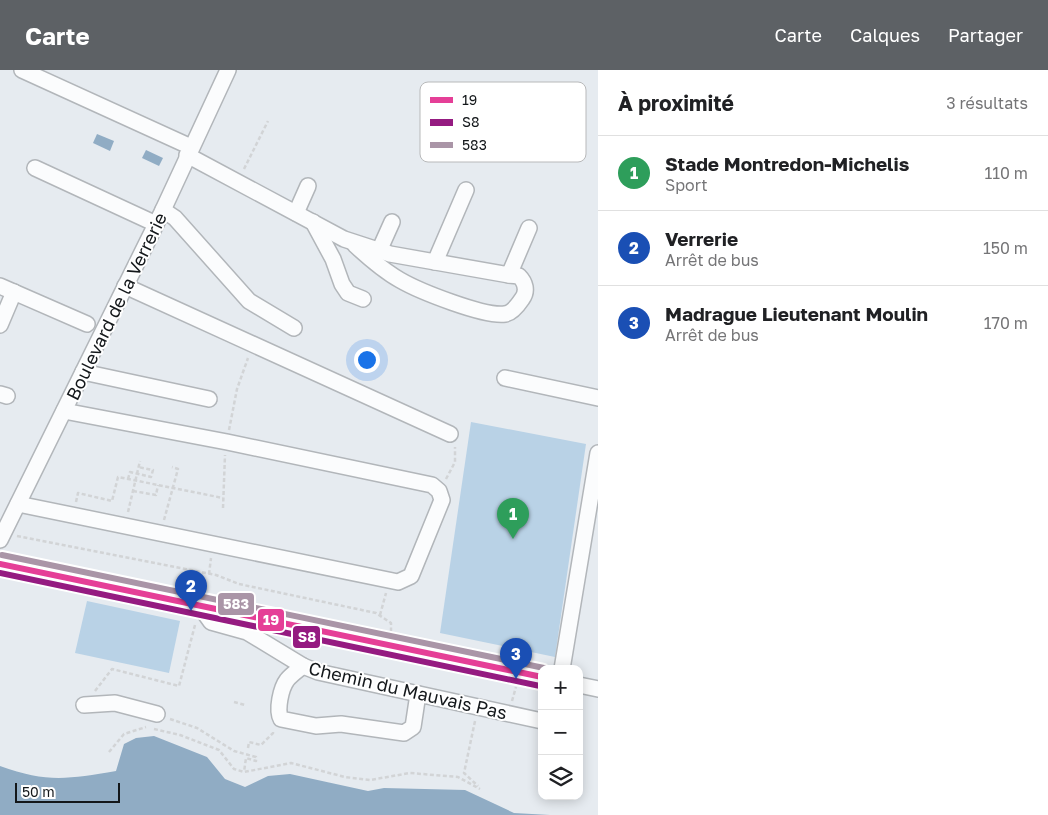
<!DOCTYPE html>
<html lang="fr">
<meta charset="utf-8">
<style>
body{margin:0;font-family:"Golos Text",sans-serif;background:#f2f2f2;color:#202124}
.controls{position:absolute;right:15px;bottom:15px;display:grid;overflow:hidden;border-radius:10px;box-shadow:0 2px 12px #0003}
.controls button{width:45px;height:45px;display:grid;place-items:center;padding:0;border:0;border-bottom:1px solid #e0e0e0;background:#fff;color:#202124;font:25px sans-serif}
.scale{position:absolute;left:15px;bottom:12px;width:105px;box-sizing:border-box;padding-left:5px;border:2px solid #13171a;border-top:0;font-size:14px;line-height:18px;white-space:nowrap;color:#13171a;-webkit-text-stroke:4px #fff;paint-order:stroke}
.you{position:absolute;left:366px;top:289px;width:18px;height:18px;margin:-12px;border:4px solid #fff;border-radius:50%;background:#1a73e8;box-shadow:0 0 0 8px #1a73e833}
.badge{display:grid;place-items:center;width:32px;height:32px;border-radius:50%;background:#5d6165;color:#fff;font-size:16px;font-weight:700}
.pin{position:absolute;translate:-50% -41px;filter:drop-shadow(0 1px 2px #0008)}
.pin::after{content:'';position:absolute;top:26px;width:18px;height:15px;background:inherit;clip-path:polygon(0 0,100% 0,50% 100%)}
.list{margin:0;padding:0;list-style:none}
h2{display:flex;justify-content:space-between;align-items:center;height:65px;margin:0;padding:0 20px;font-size:21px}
h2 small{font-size:16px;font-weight:400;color:#757577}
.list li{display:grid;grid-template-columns:32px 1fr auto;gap:15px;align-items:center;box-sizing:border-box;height:75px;padding:0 20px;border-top:1px solid #e0e0e0}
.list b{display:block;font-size:19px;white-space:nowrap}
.list p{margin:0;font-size:16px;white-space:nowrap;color:#757577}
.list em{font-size:16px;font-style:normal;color:#757577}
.icon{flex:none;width:28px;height:28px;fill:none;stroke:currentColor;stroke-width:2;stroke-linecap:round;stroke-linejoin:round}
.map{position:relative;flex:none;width:598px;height:745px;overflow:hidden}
header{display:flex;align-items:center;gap:30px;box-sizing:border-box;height:70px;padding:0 25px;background:#5d6165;color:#fff}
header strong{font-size:24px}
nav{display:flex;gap:28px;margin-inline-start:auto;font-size:18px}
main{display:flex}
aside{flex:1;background:#fff}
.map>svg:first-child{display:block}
</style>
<header>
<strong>Carte</strong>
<nav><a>Carte</a><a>Calques</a><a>Partager</a></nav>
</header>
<main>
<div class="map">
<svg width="598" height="745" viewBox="0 0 598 745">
<rect width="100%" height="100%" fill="#e6ebf0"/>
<g fill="#b9d2e6">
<polygon points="471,352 586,374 555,587 440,563"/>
<polygon points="87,531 180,551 169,603 75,583"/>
</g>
<g fill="#90acc4">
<polygon points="97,64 114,71 110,81 93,73"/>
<polygon points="146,80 163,88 159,96 142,88"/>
<path d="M 154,666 L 207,687 L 225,709 L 245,717 L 268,706 L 290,704 L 368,721 L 384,718 L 465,720 L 514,743 L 550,745 L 0,745 L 0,696 C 47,713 68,709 116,701 L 124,674 L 136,668 Z"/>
</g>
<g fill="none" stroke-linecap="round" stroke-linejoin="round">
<defs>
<g id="minor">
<polyline points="22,0 191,77"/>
<polyline points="187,85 344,169 390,184 509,205 529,158"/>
<polyline points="35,98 156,154"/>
<polyline points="163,140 175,148 249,231 294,258"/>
<polyline points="296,143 308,116"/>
<polyline points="313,152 333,189 342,214 348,223 363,229"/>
<path d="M 355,175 C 369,188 384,201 400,210 C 419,221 484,247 505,244 C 512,243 518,235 522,229 C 528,221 525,212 519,206 L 509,205"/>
<polyline points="379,181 392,152"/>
<polyline points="435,192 466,120"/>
<polyline points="0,216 87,254"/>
<polyline points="125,216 450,364"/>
<polyline points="0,255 14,222"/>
<polyline points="83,302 209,329"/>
<polyline points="505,308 598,328"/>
<polyline points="0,324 7,326"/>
<polyline points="18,434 398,512 411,506 442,430 439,421 432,415 227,372 64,341"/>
<polyline points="0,470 163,140 228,0"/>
<polyline points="0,494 542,607"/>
<polyline points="207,536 206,545 211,552 247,562 303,596 318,602 542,651"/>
<path d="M 303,596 C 298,600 291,605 287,610 C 281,618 276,640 281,649 L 316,656 L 341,654 L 404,663 L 413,657 L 418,624"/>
<polyline points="562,599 598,383"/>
<polyline points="579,615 598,619"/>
<polyline points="84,635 115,633 157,644"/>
</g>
</defs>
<use href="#minor" stroke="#b2b6ba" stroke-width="18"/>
<g stroke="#d2d4d6" stroke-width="2.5" stroke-dasharray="4 2.5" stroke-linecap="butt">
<polyline points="244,99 268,51"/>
<polyline points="229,360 237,319 248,288"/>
<polyline points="128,409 130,402 151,407 153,400 138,397"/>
<polyline points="446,409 455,392 455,377"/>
<polyline points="133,421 156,425 158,415"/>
<polyline points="76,432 78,423 112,431 118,407 223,428"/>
<polyline points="223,438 225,385"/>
<polyline points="128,442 140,391"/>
<polyline points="164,450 178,399 172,397"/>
<polyline points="17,466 216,505 239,514 376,543 391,553 391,562"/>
<polyline points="209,504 211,488"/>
<polyline points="380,545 386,523"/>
<polyline points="95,621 112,599 179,616 195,555"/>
<polyline points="512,631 516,617"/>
<polyline points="234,632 245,635"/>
<polyline points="170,649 197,658 234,681 256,687 256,691 246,688 244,702"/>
<polyline points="475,651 464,703 478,716"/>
<polyline points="154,659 180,665 219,680 234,699 244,702 291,693 345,707 370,710 410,703 458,707 480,719"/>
<polyline points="248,678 249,672 261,675 273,663 273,660"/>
<polyline points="109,682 124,664 146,657"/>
</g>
<use href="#minor" stroke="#fbfcfd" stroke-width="15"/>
<defs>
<polyline id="bus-1" points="0,494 542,607"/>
<polyline id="bus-2" points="0,503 540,616"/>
<polyline id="bus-3" points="2,485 544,598"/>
</defs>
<use href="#bus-1" stroke="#fff" stroke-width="10"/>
<use href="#bus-2" stroke="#fff" stroke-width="10"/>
<use href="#bus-3" stroke="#fff" stroke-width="10"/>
<use href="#bus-1" stroke="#e53f97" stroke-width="6"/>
<use href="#bus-2" stroke="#951b81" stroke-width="6"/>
<use href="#bus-3" stroke="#aa95a7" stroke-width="6"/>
</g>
<g text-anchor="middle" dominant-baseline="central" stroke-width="4" stroke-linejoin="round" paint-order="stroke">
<g font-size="18" fill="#13171a" stroke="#fff">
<text transform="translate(116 236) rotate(-64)">Boulevard de la Verrerie</text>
<text transform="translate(408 620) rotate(13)">Chemin du Mauvais Pas</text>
</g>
</g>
<rect x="420" y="12" width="166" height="80" rx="8" fill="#fff" stroke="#b8b9ba" stroke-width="1"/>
<rect x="430" y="27" width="23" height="6" fill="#e53f97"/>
<rect x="430" y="49" width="23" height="7" fill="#951b81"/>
<rect x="430" y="72" width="23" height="6" fill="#aa95a7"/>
<g font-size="14" fill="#13171a">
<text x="462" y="35">19</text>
<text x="462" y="57">S8</text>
<text x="462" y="80">583</text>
</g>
<g stroke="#fff" stroke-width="2">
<rect x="217" y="522" width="38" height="24" rx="5" fill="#aa95a7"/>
<rect x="257" y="538" width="28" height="24" rx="5" fill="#e53f97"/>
<rect x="292" y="555" width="29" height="24" rx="5" fill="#951b81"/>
</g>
<g font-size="14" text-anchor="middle" font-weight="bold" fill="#fff">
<text x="236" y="539">583</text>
<text x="271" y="555">19</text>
<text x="307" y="572">S8</text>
</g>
</svg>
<div class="controls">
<button>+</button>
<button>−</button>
<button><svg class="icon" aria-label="layers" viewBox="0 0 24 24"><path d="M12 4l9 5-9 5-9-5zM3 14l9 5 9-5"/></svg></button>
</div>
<div class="scale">50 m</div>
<div class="you"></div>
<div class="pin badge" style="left:513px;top:469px;background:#2e9e5b">1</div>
<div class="pin badge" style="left:191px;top:541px;background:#1a4fb4">2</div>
<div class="pin badge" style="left:516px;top:609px;background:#1a4fb4">3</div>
</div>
<aside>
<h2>À proximité<small>3 résultats</small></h2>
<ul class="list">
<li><span class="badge" style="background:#2e9e5b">1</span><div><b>Stade Montredon-Michelis</b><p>Sport</p></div><em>110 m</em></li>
<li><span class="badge" style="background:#1a4fb4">2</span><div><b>Verrerie</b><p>Arrêt de bus</p></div><em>150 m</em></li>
<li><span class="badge" style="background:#1a4fb4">3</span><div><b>Madrague Lieutenant Moulin</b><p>Arrêt de bus</p></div><em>170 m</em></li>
</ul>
</aside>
</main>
